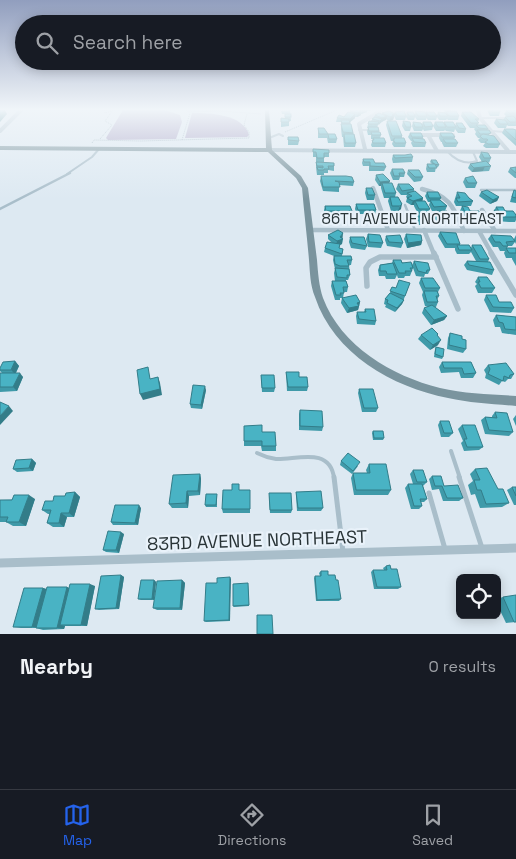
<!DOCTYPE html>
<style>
body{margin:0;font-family:"Space Grotesk",sans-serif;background:#242831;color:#f1f3f6}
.controls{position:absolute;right:15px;bottom:15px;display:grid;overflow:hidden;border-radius:8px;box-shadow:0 2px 12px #0003}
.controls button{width:45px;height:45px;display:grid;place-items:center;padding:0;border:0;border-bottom:1px solid #363941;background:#171b24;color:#f1f3f6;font:25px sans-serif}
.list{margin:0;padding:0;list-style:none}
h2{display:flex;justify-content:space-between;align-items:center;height:65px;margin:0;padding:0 20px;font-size:21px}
h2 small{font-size:16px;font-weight:400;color:#9ea1a6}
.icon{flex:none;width:28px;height:28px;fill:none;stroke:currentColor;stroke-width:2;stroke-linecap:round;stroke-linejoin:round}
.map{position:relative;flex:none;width:516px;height:634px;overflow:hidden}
.search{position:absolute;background:#171b24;box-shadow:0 2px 12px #0003;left:15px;right:15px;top:15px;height:55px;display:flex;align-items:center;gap:12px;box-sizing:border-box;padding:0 18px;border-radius:28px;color:#9ea1a6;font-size:19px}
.sheet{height:155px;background:#171b24}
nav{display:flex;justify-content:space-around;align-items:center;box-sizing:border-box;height:70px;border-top:1px solid #363941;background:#171b24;font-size:14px;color:#9ea1a6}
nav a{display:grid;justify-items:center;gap:2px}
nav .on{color:#2563eb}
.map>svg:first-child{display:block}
</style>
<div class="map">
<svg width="516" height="634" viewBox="0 0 516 634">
<rect width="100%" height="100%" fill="#dde9f2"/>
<g fill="#a59dc1">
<polygon points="123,110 165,110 180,115 182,122 176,139 108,140 106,138"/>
<path d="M 192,113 C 210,113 243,114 249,135 L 247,137 L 185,138 Z"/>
</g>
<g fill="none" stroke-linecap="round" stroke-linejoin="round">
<g stroke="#93aab6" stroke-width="1" stroke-dasharray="1 1" stroke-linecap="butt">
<polyline points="105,110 105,113 112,111"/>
<polyline points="185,110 190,112 220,111 261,114"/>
<polyline points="285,132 337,110"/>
<polyline points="100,139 112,125 105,121 113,110"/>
<polyline points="182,140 190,113"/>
<polyline points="92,143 94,140 141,141 249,138 249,132 244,125 247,114"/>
</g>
<g stroke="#a9beca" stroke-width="2">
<polyline points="480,118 507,118"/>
<polyline points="359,130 370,130"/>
<polyline points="492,131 505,132"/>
<polyline points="269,138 279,134 283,136"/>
<path d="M 447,151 C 455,160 465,165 477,161 L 473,152"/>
<polyline points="67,174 92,157 99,149"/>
</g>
<g stroke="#a9beca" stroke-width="2.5">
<polyline points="481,190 516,190"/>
<polyline points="405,205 415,230"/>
<polyline points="0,209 70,173"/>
</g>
<g stroke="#a9beca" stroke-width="4">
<polyline points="451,451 460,478"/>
<path d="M 257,453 C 263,456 269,458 276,459 C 296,460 330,446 334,478"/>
</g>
<g stroke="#a9beca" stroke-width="5">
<polyline points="334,477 343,552"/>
<polyline points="459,477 482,548"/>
<polyline points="429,493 445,549"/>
</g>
<g stroke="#a9beca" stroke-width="4">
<polyline points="478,110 480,118 509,152"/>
<polyline points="387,112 425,112"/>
<polyline points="0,131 21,110"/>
<polyline points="416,135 453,135"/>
<polyline points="428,135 437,151"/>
<polyline points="365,149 359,124 382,110"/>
<polyline points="269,150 516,152"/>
</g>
<g stroke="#a9beca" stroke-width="4.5">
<polyline points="373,188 388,230"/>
<path d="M 422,189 C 450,196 453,206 464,231"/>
<polyline points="482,210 495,231"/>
<polyline points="309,230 516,231"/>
<polyline points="424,230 434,254"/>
<polyline points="479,231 492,254"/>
</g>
<g stroke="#a9beca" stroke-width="5.5">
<polyline points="434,253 458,309"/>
<polyline points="491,253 516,295"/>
<polyline points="367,286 366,268 370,262 380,257 436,257"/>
</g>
<polyline stroke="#a9beca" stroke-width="9" points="0,563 516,548"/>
<path fill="#7a949e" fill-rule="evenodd" d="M 265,110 L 269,110 L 272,150 L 301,176 L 308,188 C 311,212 314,236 317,260 C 318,273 319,286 323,298 C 341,346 392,376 440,388 C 465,394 491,394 516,396 L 516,406 C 493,404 470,403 448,398 C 392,387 334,354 315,297 C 310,285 310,272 309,260 C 307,236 304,212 302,188 L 296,178 L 268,152 L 0,150 L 0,146 L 266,148 Z"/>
</g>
<g fill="#3f9aa9">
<polygon points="290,110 291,121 289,121 289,126 281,127 281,118 285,119 285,114 282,114 281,111"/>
<polygon points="351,110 372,110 370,111 367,111 367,112 361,114 361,115 357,117 355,117 355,118 350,122 356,143 355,147 344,147 343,137 342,137 341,129 341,122 336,122 337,118 344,117 349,113"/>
<polygon points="443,110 451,110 451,111 459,116 458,120 448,120 447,119 446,120 439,120 437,117 436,120 428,120 426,118 426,120 417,120 415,117 414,120 408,120 406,117 405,120 396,120 394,116 395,112 406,116 407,112 415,114 415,111 426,114 426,112 437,115 438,112 445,112"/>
<polygon points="487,110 499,110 500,112 499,116 490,116"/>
<polygon points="504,110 516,110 516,126 508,126 507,125 506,128 498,128 494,123 496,119 503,120 505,117 507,117 504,114 506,111"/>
<polygon points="462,112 479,119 478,122 478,125 488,129 487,130 490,136 500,144 498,148 486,148 483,146 485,143 481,143 478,140 480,138 478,138 475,134 476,132 474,129 475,128 470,128 461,116"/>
<polygon points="382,113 395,114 393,120 389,121 386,119 378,125 377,127 379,131 379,132 381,135 380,138 386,143 385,147 372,147 371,145 373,139 371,139 371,135 368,135 367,131 368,128 367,128 369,121 371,121 375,115 382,114"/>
<polygon points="387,121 402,136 402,138 406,143 405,147 394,147 392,144 393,141 391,141 386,125"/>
<polygon points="403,121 411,127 410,131 405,131 402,126"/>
<polygon points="413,122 422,124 423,122 433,126 432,130 424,131 423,129 422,131 414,131 412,126"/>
<polygon points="435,122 444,124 444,122 455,126 456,123 466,129 465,133 458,133 455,129 454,132 446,131 445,130 444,131 436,131 433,126"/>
<polygon points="318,128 337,139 336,143 328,143 327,138 318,138"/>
<polygon points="504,129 516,130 516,146 502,133"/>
<polygon points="410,133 423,137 423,139 426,143 425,147 413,147 411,143 412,141 411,141 408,137"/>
<polygon points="440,133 455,137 454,139 458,143 456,147 444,147 442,143 442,142 441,142 439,138"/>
<polygon points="288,137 299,141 298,145 288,145"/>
<polygon points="313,149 329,153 329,157 324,157 324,162 316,162 316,157 313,157"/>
<polygon points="481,152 491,158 489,163 487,162 491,166 489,171 472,172 468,168 470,164 482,162 479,157"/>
<polygon points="393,155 405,155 413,157 412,162 393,163 392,159"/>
<polygon points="363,159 386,167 384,171 369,171 369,166 363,166 362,163"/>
<polygon points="431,160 439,165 438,167 436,167 435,172 427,172 426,169 427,164 432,164 430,162"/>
<polygon points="316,162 334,166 334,171 328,170 328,173 324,173 324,175 317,175 316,167"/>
<polygon points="516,167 516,178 515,178 508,172 510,168"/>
<polygon points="392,169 405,173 404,177 400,177 399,180 393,180 390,173"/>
<polygon points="408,170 423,177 421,181 414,182 407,174"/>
<polygon points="376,175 390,181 389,183 396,193 395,197 401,209 398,211 391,211 388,201 389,198 384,198 381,188 381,186 379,186 375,180"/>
<polygon points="321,176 354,182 353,186 339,185 339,192 323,191 320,181"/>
<polygon points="465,178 477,183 475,188 466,188 463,182"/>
<polygon points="398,184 414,189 414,191 423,198 422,201 430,209 428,213 434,215 435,211 432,211 429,205 430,202 428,202 425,196 427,192 441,198 440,200 447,206 445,211 451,218 449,222 437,222 435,219 433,223 419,225 416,218 418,214 414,206 414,205 411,205 406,202 407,198 406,197 407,195 401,195 396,189"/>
<polygon points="366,188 375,195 374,200 367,200 365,193"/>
<polygon points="514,190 516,191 516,203 510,202 512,195"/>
<polygon points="457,192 469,198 473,201 471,206 456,206 454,202"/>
<polygon points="481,192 499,197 497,201 490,204 479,196"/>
<polygon points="356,204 376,210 375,214 357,214 355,209"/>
<polygon points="325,206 352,211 351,215 325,216 324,210"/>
<polygon points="462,206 482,216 480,220 464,221 460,211"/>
<polygon points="496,207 516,214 516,220 515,222 509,222 496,221 492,215"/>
<polygon points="440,232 460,244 460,245 471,248 472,245 489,259 488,262 494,270 492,275 467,270 464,265 467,261 476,261 471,252 469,254 457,254 455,250 455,248 445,248 438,236"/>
<polygon points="368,234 383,243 381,248 368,247 366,239"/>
<polygon points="406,234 422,241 421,245 407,248 404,239"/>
<polygon points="328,235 343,239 342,244 340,245 339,248 343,249 342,256 352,260 351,265 349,265 350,275 348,280 346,280 346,281 348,287 347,292 344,292 343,298 340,298 340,300 335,300 331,286 332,281 335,281 334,273 335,269 333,260 334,256 324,252 325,248 332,243 328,239"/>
<polygon points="491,235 514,239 516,235 516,244 515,242 512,246 508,246 507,248 516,249 516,266 512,259 512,258 506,258 504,253 505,251 500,251 498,247 493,247 488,239"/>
<polygon points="386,236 403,243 401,248 387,246 385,240"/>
<polygon points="350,237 367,246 365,250 351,248 349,242"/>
<polygon points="393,260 412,265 414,261 430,270 428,274 425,274 424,277 416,276 413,268 410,276 405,276 404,278 398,278 397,275 395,279 386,279 385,276 379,276 378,270 380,265 392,263"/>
<polygon points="478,277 495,288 492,293 478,293 475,286 477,284 475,282"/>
<polygon points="421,278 440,288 438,292 439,296 437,300 438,302 436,307 434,307 447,316 444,320 431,325 422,313 424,308 429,307 425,306 422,295 423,292 419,283"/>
<polygon points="410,283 402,304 395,312 385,307 386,305 384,304 385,299 390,293 392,287 396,288"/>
<polygon points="486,295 499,302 514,308 511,313 490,312 484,300"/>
<polygon points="342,298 360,302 358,310 347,313 341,303"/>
<polygon points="365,309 376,321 375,325 357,324 356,316 357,312 364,312"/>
<polygon points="496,315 516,317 516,335 502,333 500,327 495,327 493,320"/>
<polygon points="450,333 462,339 466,349 463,353 447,349 448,338"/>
<polygon points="438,334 437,336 438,345 430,350 418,339 421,335"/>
<polygon points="436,347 443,357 442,359 434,357 435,349"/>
<polygon points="15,361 19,366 16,373 23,377 17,391 0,392 0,373 2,373 0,371 0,368"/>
<polygon points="442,362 471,362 476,373 473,378 461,378 459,372 441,373 439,367"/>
<polygon points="488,365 514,374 511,379 508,379 505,382 502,381 499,385 485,378 486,374 484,370"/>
<polygon points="286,372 299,377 308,387 307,391 287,391"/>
<polygon points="261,375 275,388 274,392 262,392"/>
<polygon points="359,389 378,408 376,412 362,412 358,393"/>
<polygon points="206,390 202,409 191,408 190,404"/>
<polygon points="300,410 323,427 322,431 299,430 299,414"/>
<polygon points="495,412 513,432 509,436 485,434 481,420 485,417 492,417 492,416"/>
<polygon points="516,415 516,426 513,419"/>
<polygon points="440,421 453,433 449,437 441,437 438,425"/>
<polygon points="462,425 483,447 479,450 464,451 461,443 463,441 458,429"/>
<polygon points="373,431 384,438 383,440 373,440 372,433"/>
<polygon points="262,432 276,446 276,451 262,451 261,446 244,446 244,441"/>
<polygon points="32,459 36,463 33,471 17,472 13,469"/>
<polygon points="341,461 358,466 352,474 340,465"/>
<polygon points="369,464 391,490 388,495 354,495 351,478 353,473 367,473 366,470"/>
<polygon points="475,469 498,489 509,503 502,507 480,508 475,494 471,495 468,485 473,481 470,474"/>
<polygon points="413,470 427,482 423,486 427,499 424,502 421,502 422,506 419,509 411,509 405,488 408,484 413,484 410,474"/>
<polygon points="200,474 201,479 200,495 189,496 188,508 172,508 169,504"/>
<polygon points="432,476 444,486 463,498 459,501 443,501 439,489 432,490 429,479"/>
<polygon points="512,487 516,487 516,505 514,505 507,490"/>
<polygon points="240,490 250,490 250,513 223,513 222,509"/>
<polygon points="75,492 80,497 74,517 67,517 64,527 53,527 47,523 50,514 48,514 42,510 53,501"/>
<polygon points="296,492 323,508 321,511 297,511 296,495"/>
<polygon points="217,495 217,507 206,507 205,505"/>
<polygon points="269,496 292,510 291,513 270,513"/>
<polygon points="35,499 26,526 13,526 6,522 0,522 0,500"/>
<polygon points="141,508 138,525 113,525 111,522"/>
<polygon points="124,534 119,553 106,552 103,550"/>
<polygon points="386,566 391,569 401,587 398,589 374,589 371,572 373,570 384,570 383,568"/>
<polygon points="321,571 336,580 341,599 339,601 316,601 314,578 315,576 320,576 319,573"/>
<polygon points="121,575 124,577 119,609 99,610 95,609"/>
<polygon points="230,577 230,621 206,622 204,621"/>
<polygon points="154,580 156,582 154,600 141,600 138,599"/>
<polygon points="182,580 185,583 182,610 157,610 153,608"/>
<polygon points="248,583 249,606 234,607 233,606"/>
<polygon points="95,586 87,626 65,626 64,629 43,630 36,628 21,628 13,627 43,588 46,589 67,587 69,588"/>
<polygon points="503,597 516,622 506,623 497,604 497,599"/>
</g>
<g fill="#337d89">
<polygon points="4,110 5,110 7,114 0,122 0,115"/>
<polygon points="362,110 367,110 367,112 361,114"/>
<polygon points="361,111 361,115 357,117 358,113"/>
<polygon points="355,114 355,118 349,123 350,119"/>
<polygon points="395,114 393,120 389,121 392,115"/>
<polygon points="387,116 386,120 381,122 379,125 380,121 382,118"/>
<polygon points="485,166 483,171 472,172 474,168"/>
<polygon points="390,181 388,185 382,183 381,186 379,186 380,182"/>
<polygon points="499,197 497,201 490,204 493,200"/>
<polygon points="423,198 422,203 415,201 414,205 411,205 413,201"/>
<polygon points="402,204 401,209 398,211 400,206"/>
<polygon points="343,233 342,244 336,246 337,241"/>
<polygon points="422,241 421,245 407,248 408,243"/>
<polygon points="404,300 402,304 395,312 397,308"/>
<polygon points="360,302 358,310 347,313 349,308 357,303"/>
<polygon points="447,316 444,320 431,325 434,320"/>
<polygon points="441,340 438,345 430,350 433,345"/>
<polygon points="15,361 19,366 15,374 11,370"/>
<polygon points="20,373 23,377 17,391 13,387"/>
<polygon points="158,377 160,383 162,395 143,400 140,394"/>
<polygon points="205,386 206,390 202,409 201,405"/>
<polygon points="9,406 13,411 0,425 0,416"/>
<polygon points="32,459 36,463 33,471 29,468"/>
<polygon points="200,474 201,479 200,495 198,491"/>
<polygon points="187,491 189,496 188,508 186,503"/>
<polygon points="75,492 80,497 74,517 69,513"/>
<polygon points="29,495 35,499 26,526 19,522"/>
<polygon points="139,505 141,508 138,525 135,523"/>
<polygon points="61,513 67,517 64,527 59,523"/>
<polygon points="121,532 124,534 119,553 116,550"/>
<polygon points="121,575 124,577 119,609 116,608"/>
<polygon points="230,577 231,579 230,621 229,620"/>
<polygon points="154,580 156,582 154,600 152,599"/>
<polygon points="182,580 185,583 182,610 180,608"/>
<polygon points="90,584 95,586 87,626 81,625"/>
<polygon points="67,587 73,590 60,625 65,626 64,629 57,628"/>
<polygon points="43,588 50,590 40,628 32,627"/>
</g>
<g fill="#49b3c4" stroke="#337d89">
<polygon points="0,110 4,110 0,115"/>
<polygon points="351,110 359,110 361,111 358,113 350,111"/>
<polygon points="491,110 499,110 500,112 492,112"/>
<polygon points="506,110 516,110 516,113 509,113"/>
<polygon points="389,111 395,114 392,115 394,116 390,117 382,113"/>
<polygon points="404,111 406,116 397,116 395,112"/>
<polygon points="415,111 425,112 427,116 418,116"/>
<polygon points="450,111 456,111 459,116 449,116 446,112"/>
<polygon points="348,112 355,114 350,119 337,118 339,115 344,117"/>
<polygon points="407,112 413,112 415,116 409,116"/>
<polygon points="426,112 434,112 437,116 429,116"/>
<polygon points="438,112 445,113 448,116 440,116"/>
<polygon points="462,112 471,112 479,119 475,119 479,123 471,123"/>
<polygon points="379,113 387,116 382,118 375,115"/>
<rect x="285" y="114" width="6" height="3"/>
<polygon points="513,116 516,119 516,122 510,122 505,117"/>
<polygon points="375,117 382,119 380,121 372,119"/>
<polygon points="281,118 289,119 289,122 281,122"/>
<polygon points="496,119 505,120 508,124 500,124"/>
<polygon points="341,120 349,120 350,123 342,123"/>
<polygon points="369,121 379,122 378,124 368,124"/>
<polygon points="387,121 396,121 402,136 392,136"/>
<polygon points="403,121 410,122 411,127 406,127"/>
<polygon points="413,122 421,123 423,127 415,127"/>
<polygon points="423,122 431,122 433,126 425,127"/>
<polygon points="435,122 443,122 446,127 438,127"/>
<polygon points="444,122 453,122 456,127 447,127"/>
<polygon points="456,123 462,123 466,129 459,128"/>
<polygon points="341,124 351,124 353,133 343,132"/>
<polygon points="476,125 485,125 488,129 479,128"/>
<polygon points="368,127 378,127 379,131 369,131"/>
<polygon points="318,128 324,128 328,134 319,134"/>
<polygon points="504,129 513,129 516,130 516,140"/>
<polygon points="477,130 489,130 491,133 488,134 480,134"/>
<polygon points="371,132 380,132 381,135 372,135"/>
<polygon points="410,133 421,133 423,137 412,137"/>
<polygon points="440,133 452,133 455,137 442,137"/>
<polygon points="328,134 335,134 337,139 329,139"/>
<polygon points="344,134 354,134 356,143 345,143"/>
<polygon points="483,134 494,136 500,144 488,144 485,142 488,140 487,139 483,139 480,136"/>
<polygon points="288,137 298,137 299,141 288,140"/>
<polygon points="373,138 384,138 386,143 373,143 372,140 374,140"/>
<polygon points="394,138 404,138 406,143 395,143 393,139 395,139"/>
<polygon points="412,138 424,139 426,143 414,142"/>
<polygon points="443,139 455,139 458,143 446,143"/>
<polygon points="313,149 329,150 329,153 324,153 324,158 317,158 316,152 313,152"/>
<polygon points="481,152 488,153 491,158 484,158"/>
<polygon points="411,154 413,157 395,158 393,155 405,155"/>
<polygon points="363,159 373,159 375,163 384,163 386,167 370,166 370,162 364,162"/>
<polygon points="431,160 436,160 439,165 434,164"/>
<polygon points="486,161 491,166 474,168 470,164"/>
<polygon points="316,162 334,163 334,166 328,166 329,169 324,169 324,170 318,170 317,167 323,168 323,166 317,166"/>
<polygon points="427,164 435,164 437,168 429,168"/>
<polygon points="516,167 516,173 510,168"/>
<polygon points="392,169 403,169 405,173 399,173 400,176 394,176"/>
<polygon points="408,170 419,170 423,177 415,177"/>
<polygon points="383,174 390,181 380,182 376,175"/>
<polygon points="321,176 346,176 352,177 354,182 335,181 339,182 340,187 323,187"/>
<polygon points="473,176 477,183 468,183 465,178"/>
<polygon points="382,183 392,183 396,193 385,193"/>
<polygon points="398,184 409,184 414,189 402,191"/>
<polygon points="366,188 372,188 375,195 368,195"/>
<polygon points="487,190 499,197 493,200 481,192"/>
<polygon points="514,190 516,191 516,198 512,197"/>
<polygon points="415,191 423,198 413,201 407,198 412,196 407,193"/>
<polygon points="427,192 438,192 441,198 429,198"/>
<polygon points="457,192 465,193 469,198 473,201 458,202 456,198 460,198"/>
<polygon points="390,197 398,197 402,204 400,206 392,206"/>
<polygon points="430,200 440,200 447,206 434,207"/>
<polygon points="415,201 425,201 430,209 419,209"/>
<polygon points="356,204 374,204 376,210 358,210"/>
<polygon points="325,206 350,206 352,211 326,211"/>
<polygon points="462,206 468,207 470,211 479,211 482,216 467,216"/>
<polygon points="496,207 503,207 505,211 513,211 516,215 516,217 498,217 494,210 499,211"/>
<polygon points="435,211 447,211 451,218 439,218"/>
<polygon points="418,213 433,213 435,219 421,220"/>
<polygon points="338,230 343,233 340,237 343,239 337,241 328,235"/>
<polygon points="440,232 456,233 460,244 447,244"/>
<polygon points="368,234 380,235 383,243 369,242"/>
<polygon points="406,234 421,235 422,241 408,243"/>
<polygon points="400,235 403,243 389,242 386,236"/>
<polygon points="491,235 511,236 515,241 506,242 508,246 503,246 500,242 495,242"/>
<polygon points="350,237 364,237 367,246 352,243"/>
<polygon points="327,242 340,244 339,248 343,249 342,254 325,248"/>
<polygon points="457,245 469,245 472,250 459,250"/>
<polygon points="472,245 481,245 489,259 480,259"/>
<polygon points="506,248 516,248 516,253 509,253"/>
<polygon points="334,256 351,256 352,260 347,260 349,266 340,266 335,264"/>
<polygon points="393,260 401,260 402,263 411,262 413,268 410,268 412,271 405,271 406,273 399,273"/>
<polygon points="414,261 428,263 430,270 427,270 426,273 418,271"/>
<polygon points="467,261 490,262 494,270 469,265"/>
<polygon points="393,263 397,274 387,274 386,271 380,271 380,265"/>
<polygon points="335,268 349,269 350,275 347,275 347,278 337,277"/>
<polygon points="478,277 487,277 495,288 481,288 478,282 480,282"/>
<polygon points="421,278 433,278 440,288 425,288"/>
<polygon points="399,280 410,283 405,296 390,291 392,287 396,288"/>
<polygon points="332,281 346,281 348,287 343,287 344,293 340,293 341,295 336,295"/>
<polygon points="424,291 437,291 439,296 436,296 438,302 427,302"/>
<polygon points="390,293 404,300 397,308 387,303 388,300 385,299"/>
<polygon points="356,295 360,302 357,303 359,306 349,308 342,298"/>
<polygon points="486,295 496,295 499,302 511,302 514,308 493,307"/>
<polygon points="432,305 447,316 434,320 424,308"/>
<polygon points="365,309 374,309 376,321 359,319 357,312 366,312"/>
<polygon points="496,315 516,317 516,330 505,329 503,323 499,322"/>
<polygon points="432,328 438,334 437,335 441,340 433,345 421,335"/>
<polygon points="450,333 462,336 462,339 466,340 466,349 449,345"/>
<polygon points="436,347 444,349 443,357 435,354"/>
<polygon points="15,361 11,370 0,370 0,368 3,362"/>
<polygon points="442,362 471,362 476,373 464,374 462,368 444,368"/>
<polygon points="506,363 514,374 510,375 509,378 504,376 503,381 488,374 490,369 488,365"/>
<polygon points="148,367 150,379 158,377 160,389 140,394 137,370"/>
<polygon points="286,372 299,372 299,377 307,377 308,387 288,387"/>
<polygon points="0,373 20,373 13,387 0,387"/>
<polygon points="261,375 274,375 275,388 262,388"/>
<polygon points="193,385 205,386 201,405 190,404"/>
<polygon points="359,389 373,389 378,408 364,408"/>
<polygon points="0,402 9,406 0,416"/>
<polygon points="300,410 322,411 323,427 300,426"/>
<polygon points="495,412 507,413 513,432 489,430 485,417 497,418"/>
<polygon points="440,421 449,421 453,433 444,433"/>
<polygon points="262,425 262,432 275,432 276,446 262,446 262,441 244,441 244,426"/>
<polygon points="462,425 475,425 483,447 467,447 464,439 467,439"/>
<polygon points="373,431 383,431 384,438 374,438"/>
<polygon points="348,453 360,462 353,471 341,461"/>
<polygon points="32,459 29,468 13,469 16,460"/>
<polygon points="369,464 386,464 391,490 356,490 353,473 370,473"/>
<polygon points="487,468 498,489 503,489 509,503 486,504 481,490 477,490 474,480 480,480 475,469"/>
<polygon points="413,470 423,470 427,482 417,482"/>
<polygon points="200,474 198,491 187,491 186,503 169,504 173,475"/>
<polygon points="432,476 441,476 444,486 458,485 463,498 447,498 442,486 435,486"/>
<polygon points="232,484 239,484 239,490 250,490 250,509 222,509 223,490 232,490"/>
<polygon points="408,484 422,484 427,499 420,499 422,506 414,506"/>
<polygon points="512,487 516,487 516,496"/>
<polygon points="321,491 323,508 298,508 296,492"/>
<polygon points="75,492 69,513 61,513 59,523 47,523 51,510 42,510 45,501 53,501 54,496 65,496 66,493"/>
<polygon points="269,493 291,493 292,510 270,510"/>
<polygon points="206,494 217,494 216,505 205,505"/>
<polygon points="14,495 29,495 19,522 6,522 8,517 0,517 0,500 12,500"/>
<polygon points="115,505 139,505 135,523 111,522"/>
<polygon points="108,531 121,532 116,550 103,550"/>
<polygon points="390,565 391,569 397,569 401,587 377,587 373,570 387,570 386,566"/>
<polygon points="321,571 328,571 328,575 335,575 336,580 338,580 341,599 317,600 315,576 321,576"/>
<polygon points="121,575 116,608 95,609 101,576"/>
<polygon points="230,577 229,620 204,621 206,583 217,583 217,578"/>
<polygon points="141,580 154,580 152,599 138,599"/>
<polygon points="182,580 180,608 153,608 157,581"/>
<polygon points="248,583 249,605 233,606 233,584"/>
<polygon points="70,584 90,584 81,625 60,625"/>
<polygon points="47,587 67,587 57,628 36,628"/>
<polygon points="24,588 43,588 32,627 13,627"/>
<polygon points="516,595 516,622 514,622 503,597"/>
<polygon points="257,615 272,615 273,634 257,634"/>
</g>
<linearGradient id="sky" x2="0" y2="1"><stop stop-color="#919ebe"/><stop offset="0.55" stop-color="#f0f5f9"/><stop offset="1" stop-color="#f0f5f9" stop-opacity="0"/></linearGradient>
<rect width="516" height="199" fill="url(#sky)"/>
<g text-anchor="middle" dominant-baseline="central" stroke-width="4.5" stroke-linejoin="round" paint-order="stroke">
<g font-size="15" fill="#293437" stroke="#e9f2fa">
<text x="413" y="218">86TH AVENUE NORTHEAST</text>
</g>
<g font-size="18" fill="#293437" stroke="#e9f2fa">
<text transform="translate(257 540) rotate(-2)">83RD AVENUE NORTHEAST</text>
</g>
</g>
</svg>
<div class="controls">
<button><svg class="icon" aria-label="locate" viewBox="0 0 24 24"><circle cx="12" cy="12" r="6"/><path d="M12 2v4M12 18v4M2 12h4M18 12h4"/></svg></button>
</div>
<div class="search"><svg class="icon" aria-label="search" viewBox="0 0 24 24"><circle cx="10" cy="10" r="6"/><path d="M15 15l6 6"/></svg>Search here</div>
</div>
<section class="sheet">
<h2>Nearby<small>0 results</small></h2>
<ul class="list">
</ul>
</section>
<nav>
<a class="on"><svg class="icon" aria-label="map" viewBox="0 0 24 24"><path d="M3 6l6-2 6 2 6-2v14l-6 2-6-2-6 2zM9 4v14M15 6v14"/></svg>Map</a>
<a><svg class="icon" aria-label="directions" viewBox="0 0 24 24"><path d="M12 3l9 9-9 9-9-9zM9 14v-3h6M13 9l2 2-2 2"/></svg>Directions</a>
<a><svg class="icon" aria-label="saved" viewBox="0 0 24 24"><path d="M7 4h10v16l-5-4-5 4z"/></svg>Saved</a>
</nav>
